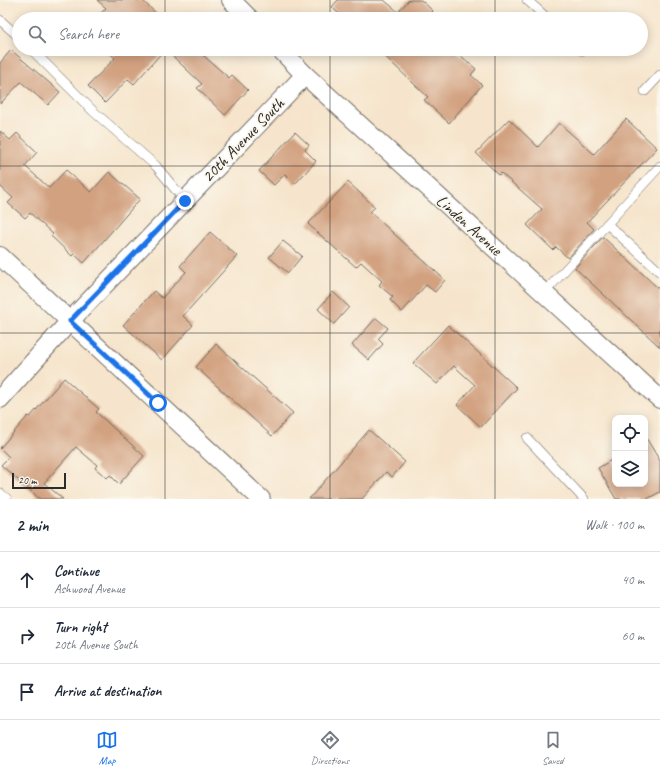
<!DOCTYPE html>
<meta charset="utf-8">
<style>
body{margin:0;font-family:Caveat,sans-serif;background:#f2f2f3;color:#1f2937}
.controls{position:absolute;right:12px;bottom:12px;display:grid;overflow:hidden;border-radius:8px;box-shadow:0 2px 10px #0003}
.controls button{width:36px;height:36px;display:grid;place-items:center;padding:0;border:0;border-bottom:1px solid #e0e1e3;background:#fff;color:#1f2937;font:20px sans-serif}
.scale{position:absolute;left:12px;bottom:10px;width:54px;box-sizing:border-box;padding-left:4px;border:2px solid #2b2b2b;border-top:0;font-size:11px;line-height:14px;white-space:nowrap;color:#2b2b2b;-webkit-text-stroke:3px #fbf7ec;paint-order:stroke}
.stop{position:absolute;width:12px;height:12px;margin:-9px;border:3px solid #1a73e8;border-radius:50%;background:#fff}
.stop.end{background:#1a73e8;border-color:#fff;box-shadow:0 1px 4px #0008}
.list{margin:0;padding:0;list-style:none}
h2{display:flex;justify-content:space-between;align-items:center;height:52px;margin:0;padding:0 16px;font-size:17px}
h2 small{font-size:13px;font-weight:400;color:#747a83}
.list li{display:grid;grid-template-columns:26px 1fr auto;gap:12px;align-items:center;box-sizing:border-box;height:56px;padding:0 16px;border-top:1px solid #e0e1e3}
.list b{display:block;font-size:15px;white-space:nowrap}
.list p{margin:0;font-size:13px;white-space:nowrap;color:#747a83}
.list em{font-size:13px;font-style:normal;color:#747a83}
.icon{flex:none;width:22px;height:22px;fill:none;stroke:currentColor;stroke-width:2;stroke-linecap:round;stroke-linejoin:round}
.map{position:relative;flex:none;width:660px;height:499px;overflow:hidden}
.search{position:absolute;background:#fff;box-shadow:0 2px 10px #0003;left:12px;right:12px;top:12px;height:44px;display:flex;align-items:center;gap:10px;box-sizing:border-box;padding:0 14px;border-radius:22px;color:#747a83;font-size:15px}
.sheet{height:220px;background:#fff}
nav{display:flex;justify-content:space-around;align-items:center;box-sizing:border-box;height:56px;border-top:1px solid #e0e1e3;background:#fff;font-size:11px;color:#747a83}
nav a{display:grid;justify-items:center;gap:2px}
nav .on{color:#1a73e8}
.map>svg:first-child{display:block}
</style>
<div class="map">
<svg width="660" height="499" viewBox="0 0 660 499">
<rect width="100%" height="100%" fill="#fbf7ec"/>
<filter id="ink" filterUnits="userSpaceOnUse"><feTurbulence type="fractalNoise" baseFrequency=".025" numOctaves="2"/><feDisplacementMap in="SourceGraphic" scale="8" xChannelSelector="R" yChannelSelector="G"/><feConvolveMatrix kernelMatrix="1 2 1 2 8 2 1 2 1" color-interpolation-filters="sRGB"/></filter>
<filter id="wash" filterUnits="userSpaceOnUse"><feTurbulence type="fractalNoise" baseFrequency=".012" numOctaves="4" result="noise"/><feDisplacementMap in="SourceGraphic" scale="16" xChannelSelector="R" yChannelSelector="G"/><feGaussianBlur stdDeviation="0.9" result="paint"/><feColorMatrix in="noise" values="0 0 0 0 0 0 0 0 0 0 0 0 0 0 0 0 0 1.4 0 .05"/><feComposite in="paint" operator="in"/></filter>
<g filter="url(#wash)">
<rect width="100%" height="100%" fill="#f6e5cc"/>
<g id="blocks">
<g fill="#d2a180">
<polygon points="97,0 142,0 162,19 95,19 106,8"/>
<polygon points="338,0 384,0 398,12 409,0 421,0 433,11 426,19 344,19 332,7"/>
<polygon points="105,49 196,49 229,78 232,75 248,90 225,115 197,88 202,84 165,49 134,84 128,79 105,103 88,86 115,58"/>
<polygon points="377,49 453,49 476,69 471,75 482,85 449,123 424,100 428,97"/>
<polygon points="11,50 60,92 48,105 21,82 0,104 0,63"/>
<polygon points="509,119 538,147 559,123 594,154 626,119 657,148 587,222 594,229 568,258 556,247 553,250 527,225 542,209 501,173 499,175 476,153"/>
<polygon points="0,131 10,140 17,133 37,152 25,166 49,188 66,170 91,192 109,172 140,199 84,263 74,254 72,256 51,236 53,234 30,213 25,218 8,203 13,198 0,186"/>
<polygon points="295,132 309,145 305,150 316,161 295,184 285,174 274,185 259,171"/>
<polygon points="348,182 375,207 370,212 445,280 435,292 426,285 402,312 390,300 393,297 379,285 382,281 361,262 356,267 308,224"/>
<polygon points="210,232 237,256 183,316 193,325 162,360 123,325 154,291 162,298 186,272 180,266"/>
<polygon points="603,237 660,290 660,347 575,268"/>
<polygon points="283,241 302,256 288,273 269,257"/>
<polygon points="333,292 349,307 334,324 318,309"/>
<polygon points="376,318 388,328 378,339 383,344 369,360 352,345"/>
<polygon points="448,325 517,388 481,427 457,405 475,385 454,366 437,384 413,363"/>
<polygon points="216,344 293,413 272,436 196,367"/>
<polygon points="64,378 99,409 96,412 144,456 119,484 110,475 107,478 95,468 97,465 76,447 44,483 63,499 40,499 1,465 9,457 0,448 28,416 30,417"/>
<polygon points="369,430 405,462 392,477 386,472 362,499 309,499"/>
<polygon points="645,436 660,461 660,492 647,499 616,499 598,468 615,458 615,484 645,484"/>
</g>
</g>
</g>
<g filter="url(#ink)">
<use href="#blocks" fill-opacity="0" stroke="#726c63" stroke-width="1"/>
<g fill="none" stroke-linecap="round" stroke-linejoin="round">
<defs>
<g id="service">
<polyline points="527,0 548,19"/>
<polyline points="0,20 19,37"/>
<polyline points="31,49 93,111 156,166 185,201"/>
<polyline points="580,49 582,51"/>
<polyline points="645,91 660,75"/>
<polyline points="607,224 660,166"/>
<polyline points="544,293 607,224 660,272"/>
<polyline points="527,438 584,499"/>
<polyline points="0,493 7,499"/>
</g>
<g id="minor">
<polyline points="231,0 250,19"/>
<polyline points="280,49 305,75 660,399"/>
<polyline points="0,256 261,499"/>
<polyline points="0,399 70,321 305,75"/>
</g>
</defs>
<use href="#service" stroke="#726c63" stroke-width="10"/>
<use href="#minor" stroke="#726c63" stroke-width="20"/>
<use href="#service" stroke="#fff" stroke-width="9"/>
<use href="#minor" stroke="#fff" stroke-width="18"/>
</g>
</g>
<g fill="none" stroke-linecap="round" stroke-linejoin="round" filter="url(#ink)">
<polyline stroke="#1a73e8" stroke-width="5" points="158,403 70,321 185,201"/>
</g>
<path fill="none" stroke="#2b2b2b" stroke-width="1" stroke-opacity="0.55" d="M 165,0 L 165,19M 330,0 L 330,19M 495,0 L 495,19M 165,49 L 165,499M 330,49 L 330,499M 495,49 L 495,499M 0,166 L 660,166M 0,333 L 660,333"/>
<g text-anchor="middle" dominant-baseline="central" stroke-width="3.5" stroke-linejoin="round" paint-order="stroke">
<g font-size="17" fill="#2b2b2b" stroke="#fbf7ec">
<text transform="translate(243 140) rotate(-46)">20th Avenue South</text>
<text transform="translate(469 225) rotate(42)">Linden Avenue</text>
</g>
</g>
</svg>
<div class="controls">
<button><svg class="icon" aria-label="locate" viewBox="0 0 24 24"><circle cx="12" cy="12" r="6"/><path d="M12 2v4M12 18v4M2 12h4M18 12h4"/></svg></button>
<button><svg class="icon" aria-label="layers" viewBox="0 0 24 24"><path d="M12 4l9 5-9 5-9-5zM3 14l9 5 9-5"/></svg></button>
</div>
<div class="scale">20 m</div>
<div class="stop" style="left:158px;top:403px"></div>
<div class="stop end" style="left:185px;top:201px"></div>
<div class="search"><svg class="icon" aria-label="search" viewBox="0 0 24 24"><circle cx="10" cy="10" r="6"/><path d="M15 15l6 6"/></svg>Search here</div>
</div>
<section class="sheet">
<h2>2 min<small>Walk · 100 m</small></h2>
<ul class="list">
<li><svg class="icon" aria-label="ahead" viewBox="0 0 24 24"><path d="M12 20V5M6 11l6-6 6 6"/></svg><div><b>Continue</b><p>Ashwood Avenue</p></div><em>40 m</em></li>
<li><svg class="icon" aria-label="right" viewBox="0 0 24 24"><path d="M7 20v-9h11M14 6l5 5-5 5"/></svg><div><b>Turn right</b><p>20th Avenue South</p></div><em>60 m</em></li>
<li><svg class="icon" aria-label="arrive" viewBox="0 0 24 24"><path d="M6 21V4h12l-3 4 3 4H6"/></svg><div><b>Arrive at destination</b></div></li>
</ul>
</section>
<nav>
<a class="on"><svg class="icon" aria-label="map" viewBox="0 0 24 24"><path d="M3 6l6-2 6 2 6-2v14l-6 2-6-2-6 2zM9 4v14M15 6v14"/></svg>Map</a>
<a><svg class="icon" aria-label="directions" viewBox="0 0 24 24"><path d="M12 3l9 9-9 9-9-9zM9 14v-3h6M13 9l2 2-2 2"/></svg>Directions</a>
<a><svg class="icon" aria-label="saved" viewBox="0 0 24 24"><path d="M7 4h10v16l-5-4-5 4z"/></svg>Saved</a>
</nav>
